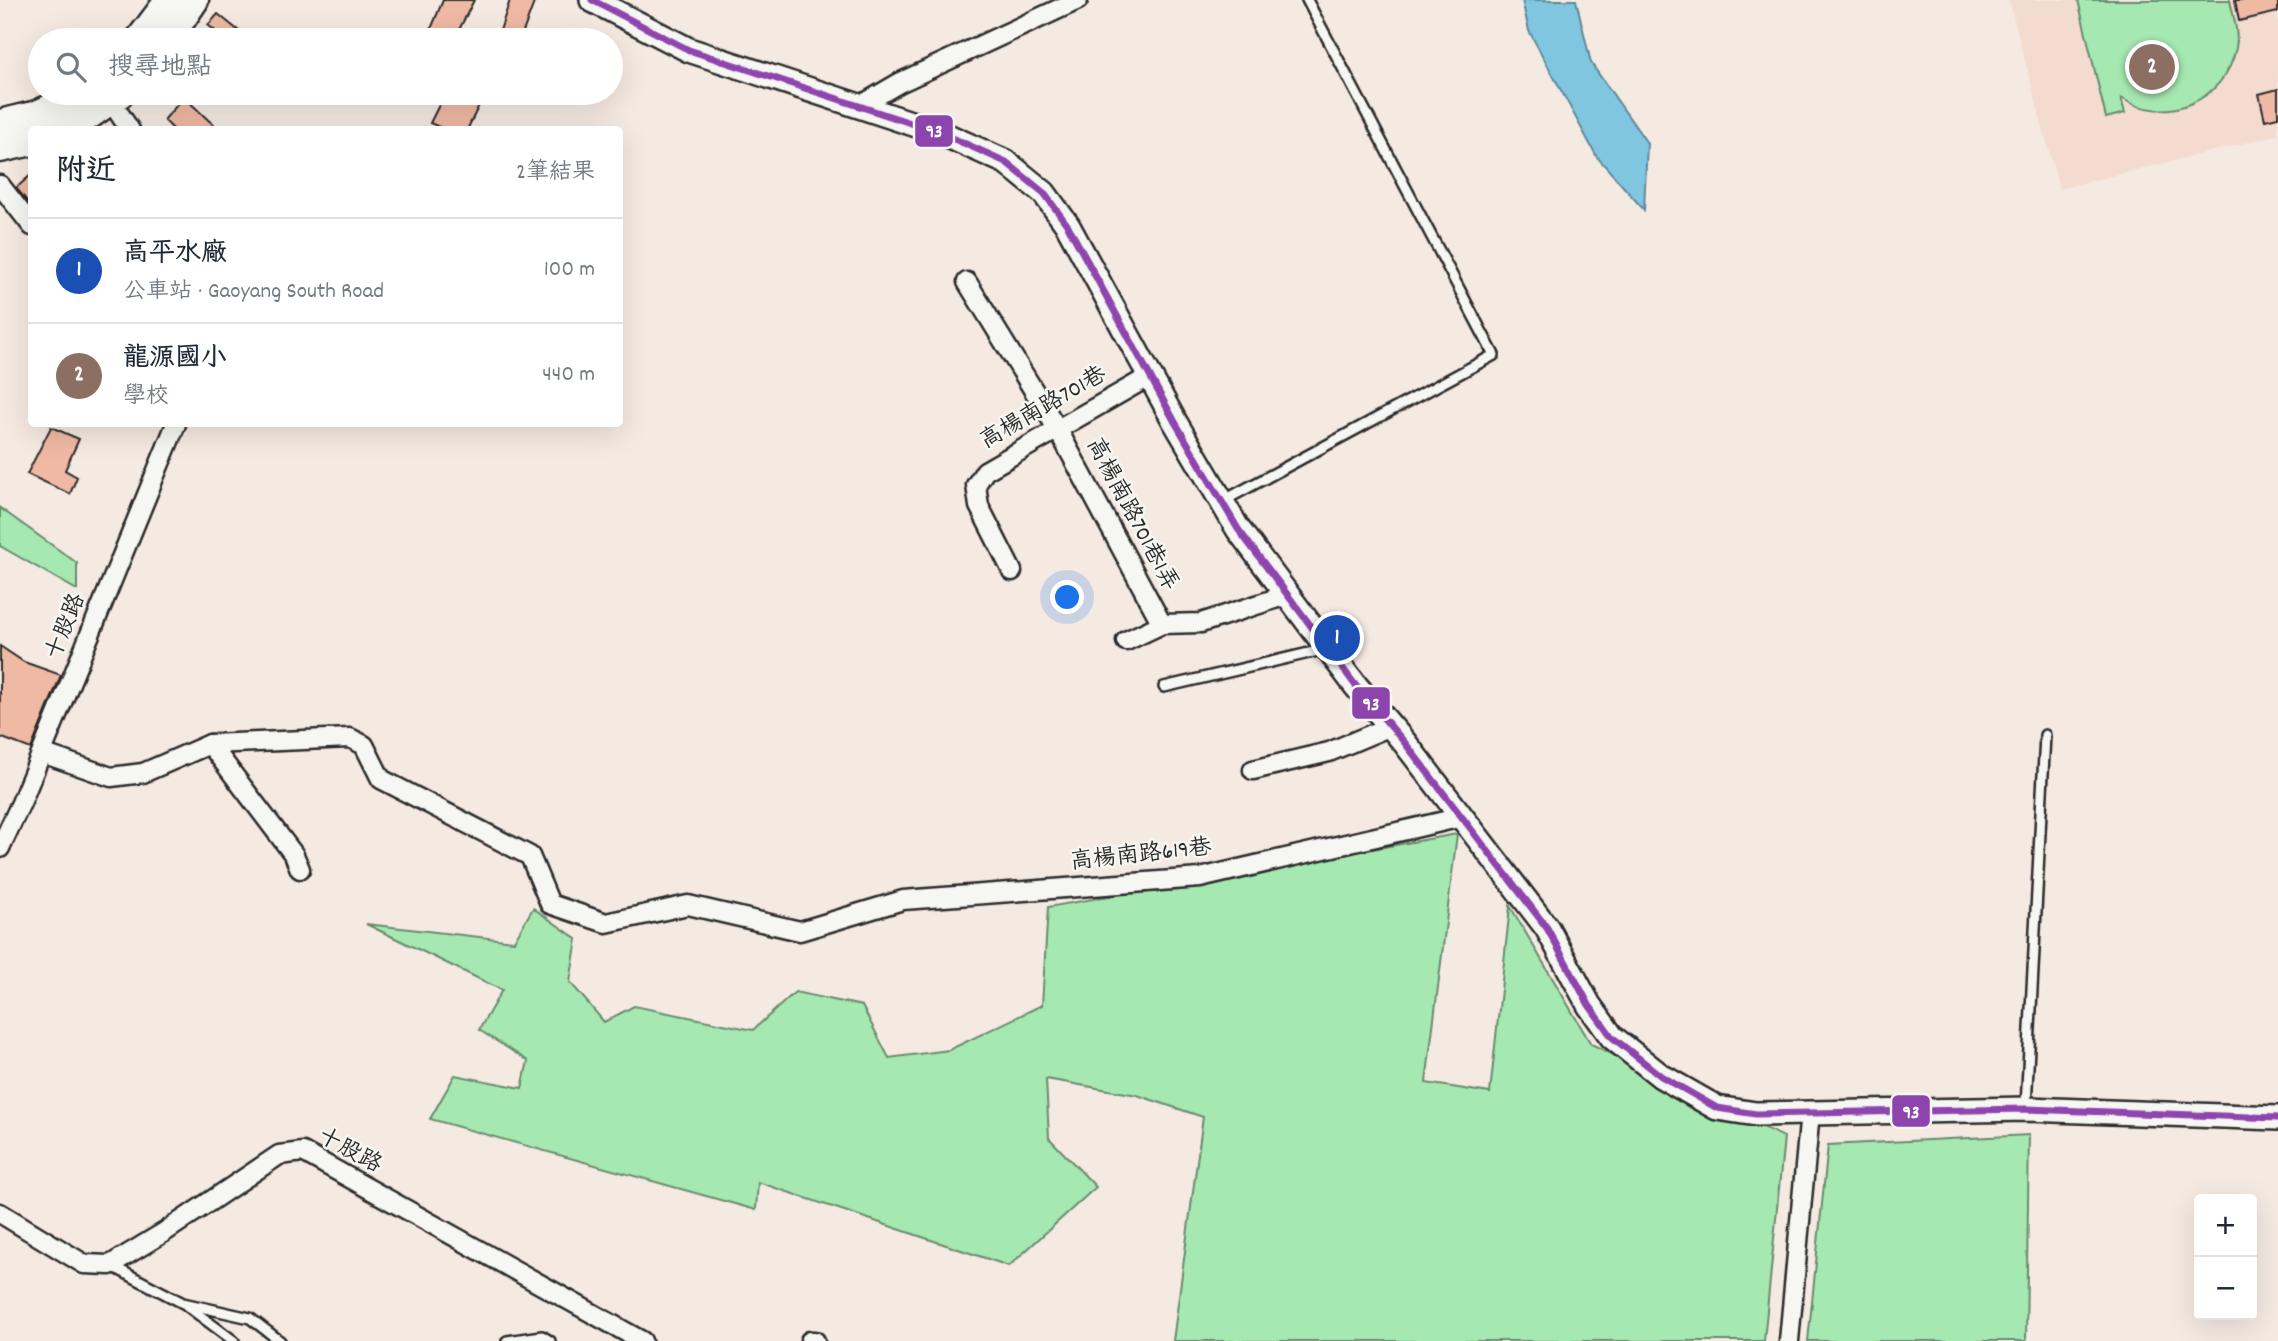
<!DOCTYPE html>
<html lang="zh-TW">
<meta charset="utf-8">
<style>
body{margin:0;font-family:Dekko,"LXGW WenKai TC",sans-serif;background:#f6f6f7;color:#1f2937}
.controls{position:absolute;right:21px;bottom:21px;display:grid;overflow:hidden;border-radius:7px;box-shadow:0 7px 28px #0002}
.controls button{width:63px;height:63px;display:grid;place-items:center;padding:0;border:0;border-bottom:2px solid #e0e1e3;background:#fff;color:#1f2937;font:35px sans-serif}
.you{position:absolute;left:1068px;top:598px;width:24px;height:24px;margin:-18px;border:5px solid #fff;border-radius:50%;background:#1a73e8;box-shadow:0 0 0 10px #1a73e833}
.badge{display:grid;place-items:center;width:46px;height:46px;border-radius:50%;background:#0b8043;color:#fff;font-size:23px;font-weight:700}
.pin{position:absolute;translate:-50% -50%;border:4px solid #fff;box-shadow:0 2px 7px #0006}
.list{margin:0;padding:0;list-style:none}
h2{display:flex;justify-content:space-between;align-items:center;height:91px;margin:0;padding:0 28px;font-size:30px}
h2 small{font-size:23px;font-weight:400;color:#747a83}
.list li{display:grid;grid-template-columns:46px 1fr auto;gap:21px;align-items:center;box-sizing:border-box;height:105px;padding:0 28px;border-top:2px solid #e0e1e3}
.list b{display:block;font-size:26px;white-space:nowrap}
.list p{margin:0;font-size:23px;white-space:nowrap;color:#747a83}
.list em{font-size:23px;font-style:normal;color:#747a83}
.icon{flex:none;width:38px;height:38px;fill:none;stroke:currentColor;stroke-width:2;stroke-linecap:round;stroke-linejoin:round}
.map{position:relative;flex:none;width:2278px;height:1341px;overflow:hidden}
.search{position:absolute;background:#fff;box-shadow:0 7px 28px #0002;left:28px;top:28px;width:595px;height:77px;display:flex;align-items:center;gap:18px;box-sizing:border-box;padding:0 24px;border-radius:38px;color:#747a83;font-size:26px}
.panel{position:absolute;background:#fff;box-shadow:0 7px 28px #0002;left:28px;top:126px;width:595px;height:301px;border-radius:7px}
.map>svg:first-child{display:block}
</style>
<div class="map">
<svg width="2278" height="1341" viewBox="0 0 2278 1341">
<rect width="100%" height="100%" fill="#f5eae2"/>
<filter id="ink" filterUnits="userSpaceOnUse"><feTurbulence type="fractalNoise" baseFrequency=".0143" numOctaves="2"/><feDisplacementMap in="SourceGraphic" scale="14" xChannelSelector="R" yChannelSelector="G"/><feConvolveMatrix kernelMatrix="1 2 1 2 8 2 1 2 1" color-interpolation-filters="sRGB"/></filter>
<g filter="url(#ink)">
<polygon fill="#f3dbcf" points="2009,0 2278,0 2278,135 2059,189"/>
<g fill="#a6e8b1" stroke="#688a6e" stroke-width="2">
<path d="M 2078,0 L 2230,0 C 2233,16 2239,32 2236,48 C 2225,101 2166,126 2121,98 L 2125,113 L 2106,118 Z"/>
<polygon points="0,508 77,563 77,590 0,546"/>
<polygon points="1457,834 1426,1083 1490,1093 1510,906 1591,1044 1784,1137 1764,1341 1173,1341 1203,1117 1137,1095 1046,1079 1049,1138 1096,1187 1009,1266 758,1182 756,1210 430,1119 455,1075 522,1088 528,1061 479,1030 502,990 366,924 514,941 533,908 577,939 570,982 604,1022 634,1006 753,1030 795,992 862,1006 889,1058 949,1050 1042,1005 1048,907"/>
<polygon points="2029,1135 2026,1341 1808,1341 1828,1145"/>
</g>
<polygon fill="#80c6e1" stroke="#5e8898" stroke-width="2" points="1522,0 1576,0 1591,63 1647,143 1644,210 1597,157 1529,31"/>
<g fill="#efb9a4" stroke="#2b2b2b" stroke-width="2">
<polygon points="443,0 474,0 454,40 431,29"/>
<polygon points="510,0 535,0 520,40 497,40"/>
<polygon points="2235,0 2278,0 2278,12 2239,21"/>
<polygon points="218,14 250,40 226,40 208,25"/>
<polygon points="2278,89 2278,117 2265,120 2259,94"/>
<polygon points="445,93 485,93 467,130 446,130 430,123"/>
<polygon points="184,97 219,130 174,130 164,120"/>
<polygon points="32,174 32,207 16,188"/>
<polygon points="51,427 79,439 65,470 77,477 70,494 27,474"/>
<polygon points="0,646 24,662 61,675 31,749 0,737"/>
</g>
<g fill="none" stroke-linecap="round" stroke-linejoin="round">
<defs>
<g id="service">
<polyline points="1223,501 1494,355 1307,0"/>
<polyline points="1164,687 1326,649"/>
<polyline points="2026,1107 2045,735"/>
<polyline points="110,1265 183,1303 250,1318 280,1341"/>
<polyline points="187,1306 234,1341"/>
<polyline points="507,1341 542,1336 550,1341"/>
</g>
<g id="minor">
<polyline points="103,95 111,101 130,130"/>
<polyline points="858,107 899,83 1078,0"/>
<polyline points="0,185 32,226"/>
<polyline points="967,282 1058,430 1162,624"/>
<polyline points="1012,571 979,506 976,485 985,471 1150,376"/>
<polyline points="1126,641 1162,624 1201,623 1287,595"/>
<polyline points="210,744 294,855 300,869"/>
<polyline points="42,753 111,777 143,773 210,744 350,738 364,745 381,779 530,856 550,904 606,923 688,905 800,931 903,900 1200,878 1462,817"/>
<polyline points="1253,770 1329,752 1391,726"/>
<polyline points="0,848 21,803 176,424"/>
<polyline points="0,1213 84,1264 110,1265 163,1233 279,1155 303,1152 642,1341"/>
<polyline points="810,1341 815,1341"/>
<polyline points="1789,1341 1810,1112"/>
</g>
<polyline id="tertiary" points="592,0 689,50 941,133 1006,162 1044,193 1068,226 1175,422 1238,529 1356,686 1405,743 1547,928 1589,1005 1612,1037 1661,1076 1717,1108 1756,1114 2026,1109 2278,1118"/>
<g id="primary">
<polyline points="140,40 170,0"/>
<polyline points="167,40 194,0"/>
<polyline points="0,124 37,115 85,93"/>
<polyline points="61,130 83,119 120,93"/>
<polyline points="0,148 32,141"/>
</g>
</defs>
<use href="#service" stroke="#2b2b2b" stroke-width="14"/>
<use href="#minor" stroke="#2b2b2b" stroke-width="23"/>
<use href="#tertiary" stroke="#2b2b2b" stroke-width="28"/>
<use href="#primary" stroke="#2b2b2b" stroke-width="33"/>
<use href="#service" stroke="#f6f6f2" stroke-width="9"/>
<use href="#minor" stroke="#f6f6f2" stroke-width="18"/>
<use href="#tertiary" stroke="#f6f6f2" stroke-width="23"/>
<use href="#primary" stroke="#f6f6f2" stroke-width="28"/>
<defs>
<polyline id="bus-1" points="592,0 689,50 941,133 1006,162 1044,193 1068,226 1175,422 1238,529 1356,686 1405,743 1547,928 1589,1005 1612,1037 1661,1076 1717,1108 1756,1114 2026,1109 2278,1118"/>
</defs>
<use href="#bus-1" stroke="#f6f6f2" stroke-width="12"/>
<use href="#bus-1" stroke="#8e44ad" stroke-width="7"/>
</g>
</g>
<g text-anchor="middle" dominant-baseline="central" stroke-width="5" stroke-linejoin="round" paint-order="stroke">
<g font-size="23" fill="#2b2b2b" stroke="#f6f6f2">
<text transform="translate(1044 409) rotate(-30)">高楊南路701巷</text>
<text transform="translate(1131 515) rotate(62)">高楊南路701巷1弄</text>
<text transform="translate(67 627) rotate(-68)">十股路</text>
<text transform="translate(1141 856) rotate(-6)">高楊南路619巷</text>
<text transform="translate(349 1152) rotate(28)">十股路</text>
</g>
</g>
<g stroke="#f6f6f2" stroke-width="2.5">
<rect x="914" y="114" width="40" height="34" rx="7" fill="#8e44ad"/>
<rect x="1351" y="686" width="40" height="34" rx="7" fill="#8e44ad"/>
<rect x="1891" y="1094" width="40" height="34" rx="7" fill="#8e44ad"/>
</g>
<g font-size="19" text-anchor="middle" font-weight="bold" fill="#fff">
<text x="934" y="137">93</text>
<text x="1371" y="710">93</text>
<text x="1911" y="1118">93</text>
</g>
</svg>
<div class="controls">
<button>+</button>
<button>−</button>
</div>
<div class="you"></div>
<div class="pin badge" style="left:1337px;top:638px;background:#1a4fb4">1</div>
<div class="pin badge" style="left:2152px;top:67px;background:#8d6e63">2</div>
<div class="search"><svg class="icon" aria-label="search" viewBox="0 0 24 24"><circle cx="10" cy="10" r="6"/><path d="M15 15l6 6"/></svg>搜尋地點</div>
<section class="panel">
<h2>附近<small>2筆結果</small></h2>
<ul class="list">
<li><span class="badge" style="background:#1a4fb4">1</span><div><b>高平水廠</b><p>公車站 · Gaoyang South Road</p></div><em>100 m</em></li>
<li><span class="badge" style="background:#8d6e63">2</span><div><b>龍源國小</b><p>學校</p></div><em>440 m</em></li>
</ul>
</section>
</div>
